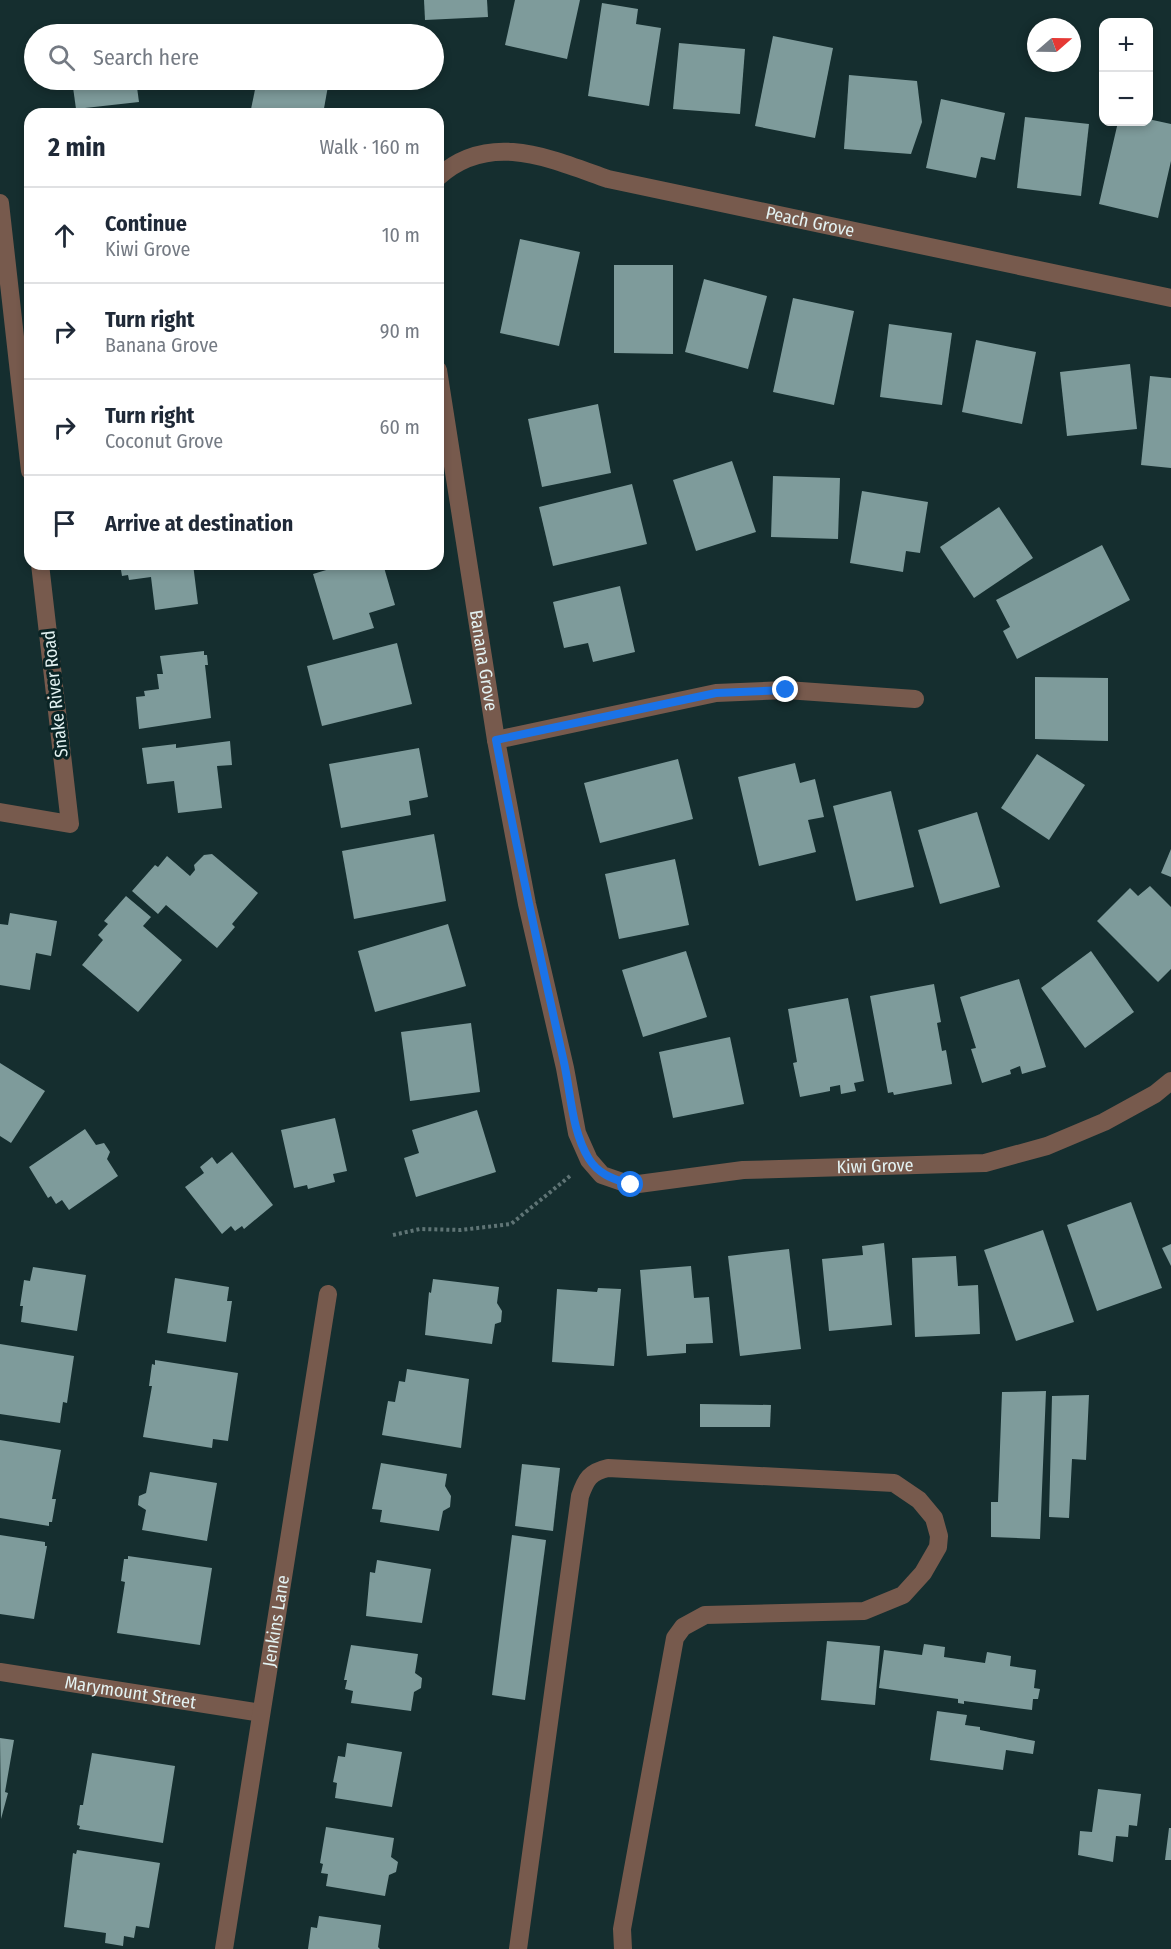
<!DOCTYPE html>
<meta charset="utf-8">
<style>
body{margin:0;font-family:"Fira Sans Condensed",sans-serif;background:#f2f2f3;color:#1f2937}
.controls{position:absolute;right:18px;top:18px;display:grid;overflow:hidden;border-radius:12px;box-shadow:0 3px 9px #0003}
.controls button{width:54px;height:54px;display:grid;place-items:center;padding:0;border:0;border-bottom:2px solid #e0e1e3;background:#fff;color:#1f2937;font:30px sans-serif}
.compass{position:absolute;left:1027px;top:18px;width:54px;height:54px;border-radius:50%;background:#fff;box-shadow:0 3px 9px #0003;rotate:70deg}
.stop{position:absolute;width:18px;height:18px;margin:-14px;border:4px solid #1a73e8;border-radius:50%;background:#fff}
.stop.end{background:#1a73e8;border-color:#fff;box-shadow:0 2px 6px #0008}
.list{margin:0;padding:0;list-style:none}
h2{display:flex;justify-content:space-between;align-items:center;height:78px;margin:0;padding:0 24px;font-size:26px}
h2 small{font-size:20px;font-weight:400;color:#747a83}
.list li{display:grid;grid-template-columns:39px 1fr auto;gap:18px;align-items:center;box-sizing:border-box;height:96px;padding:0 24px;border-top:2px solid #e0e1e3}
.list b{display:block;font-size:22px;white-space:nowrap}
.list p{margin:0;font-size:20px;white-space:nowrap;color:#747a83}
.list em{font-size:20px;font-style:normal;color:#747a83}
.icon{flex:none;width:33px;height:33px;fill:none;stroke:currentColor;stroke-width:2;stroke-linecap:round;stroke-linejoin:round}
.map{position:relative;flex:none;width:1171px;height:1949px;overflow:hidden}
.search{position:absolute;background:#fff;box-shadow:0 3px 9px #0003;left:24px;top:24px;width:420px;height:66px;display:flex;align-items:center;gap:15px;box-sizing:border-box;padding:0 21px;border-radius:33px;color:#747a83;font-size:22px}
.panel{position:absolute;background:#fff;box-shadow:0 3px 9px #0003;left:24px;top:108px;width:420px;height:462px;border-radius:18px}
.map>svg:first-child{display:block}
</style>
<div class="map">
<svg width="1171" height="1949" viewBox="0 0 1171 1949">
<rect width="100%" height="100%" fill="#152e2f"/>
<g fill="#7e9b9b">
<polygon points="424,0 487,0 488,17 425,20"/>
<polygon points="515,0 580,0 567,59 505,45"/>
<polygon points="602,3 638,9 636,24 661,28 649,106 588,96"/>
<polygon points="773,36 833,48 815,138 755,126"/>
<polygon points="679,43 745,49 740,114 673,109"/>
<polygon points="849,75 917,81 922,122 911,154 844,149"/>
<polygon points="72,80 136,80 139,102 76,109"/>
<polygon points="257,80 297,80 328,86 323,114 250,114"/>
<polygon points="941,99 1005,113 995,160 981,157 976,178 926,168"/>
<polygon points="1025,117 1089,124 1081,196 1017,188"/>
<polygon points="1148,119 1171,124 1171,161 1158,218 1099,204 1118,122 1148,122"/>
<polygon points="520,239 580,252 559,346 500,333"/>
<polygon points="614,265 673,265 673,354 614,353"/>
<polygon points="704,279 767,296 748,369 685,352"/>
<polygon points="793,298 854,311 834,405 773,392"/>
<polygon points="889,324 952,333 942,405 880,397"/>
<polygon points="976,340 1036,352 1022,424 962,412"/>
<polygon points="1130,364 1137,429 1067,436 1060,372"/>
<polygon points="1150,376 1171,378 1171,468 1141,465"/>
<polygon points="598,404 611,473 542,487 528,419"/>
<polygon points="732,461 756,532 696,551 673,480"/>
<polygon points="773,476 840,478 838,539 771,537"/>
<polygon points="632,484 647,544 553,566 539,507"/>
<polygon points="862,491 928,502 920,553 906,551 903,572 850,563"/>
<polygon points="999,507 1033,558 974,598 940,547"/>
<polygon points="1102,545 1130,600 1017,659 1003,631 1010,627 996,600"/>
<polygon points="120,564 193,564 198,604 155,610 151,577 129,580 128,575 122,576"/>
<polygon points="346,564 383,564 395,605 369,613 374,628 333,640 313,574"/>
<polygon points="620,586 635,652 593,662 588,643 564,648 553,602"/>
<polygon points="397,643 412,704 322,726 307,666"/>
<polygon points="204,651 204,655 207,655 208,665 205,665 211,718 139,729 136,697 145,696 144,691 159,689 157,674 163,674 160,656"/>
<polygon points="1035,677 1108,678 1108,741 1035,739"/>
<polygon points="230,741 232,765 217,766 222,808 178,813 174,781 147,784 142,748 176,744 176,748"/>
<polygon points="419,748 428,797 409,801 411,815 341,828 329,764"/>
<polygon points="1037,754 1085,785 1049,840 1001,808"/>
<polygon points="678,759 693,819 600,843 584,783"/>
<polygon points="795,763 800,783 815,779 824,817 808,820 816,852 759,866 738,777"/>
<polygon points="891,791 914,887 856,901 833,806"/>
<polygon points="977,812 1000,887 940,904 918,830"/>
<polygon points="434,834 446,901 354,919 342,851"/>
<polygon points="1171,849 1171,877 1161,873"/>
<polygon points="212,854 258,893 232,924 235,927 217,948 166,905 158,914 132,891 155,865 158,867 167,856 190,876 195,870 194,865 204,855"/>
<polygon points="675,859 689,925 619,939 605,874"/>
<polygon points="1150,886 1171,907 1171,969 1158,982 1097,921 1130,888 1138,896"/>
<polygon points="126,896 151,917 143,926 182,960 138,1012 82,965 103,940 98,935 108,924 104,921"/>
<polygon points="10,913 57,921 51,956 36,953 30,990 0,985 0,924 8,925"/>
<polygon points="448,924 466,986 375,1012 358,951"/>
<polygon points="686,951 707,1017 643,1037 622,970"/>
<polygon points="1091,951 1134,1012 1085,1048 1041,988"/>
<polygon points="1019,979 1046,1067 1022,1074 1020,1066 1010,1070 1011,1074 982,1083 971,1049 976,1048 960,997"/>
<polygon points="934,984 941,1022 937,1023 942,1051 946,1050 952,1084 894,1095 893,1092 888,1093 870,996"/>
<polygon points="848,998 864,1081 854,1083 856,1091 841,1094 840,1085 830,1087 830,1091 800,1097 793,1063 797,1062 788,1009"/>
<polygon points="471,1023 480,1092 410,1101 401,1032"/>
<polygon points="730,1037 744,1104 673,1118 659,1052"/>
<polygon points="0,1063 45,1091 11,1143 0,1136"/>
<polygon points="477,1110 496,1172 416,1197 404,1158 419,1153 412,1130"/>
<polygon points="335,1118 347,1171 333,1174 335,1182 308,1189 307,1185 294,1188 281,1130"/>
<polygon points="85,1129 96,1145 104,1143 110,1152 107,1159 118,1176 69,1210 62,1200 56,1204 51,1196 48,1198 29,1167"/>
<polygon points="232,1152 273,1205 244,1229 242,1226 235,1231 231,1226 222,1234 185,1187 204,1173 200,1167 212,1157 217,1164"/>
<polygon points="1131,1202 1162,1288 1097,1311 1067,1225"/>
<polygon points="1043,1230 1074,1322 1016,1341 984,1250"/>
<polygon points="884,1243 892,1325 829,1331 822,1259 863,1255 862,1246"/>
<polygon points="1171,1244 1171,1266 1162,1248"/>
<polygon points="789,1249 801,1349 740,1356 728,1256"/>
<polygon points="956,1256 958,1286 978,1285 980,1334 915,1337 912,1258"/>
<polygon points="691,1266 694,1298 709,1297 713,1343 686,1344 686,1353 647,1356 640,1270"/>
<polygon points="33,1267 86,1275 77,1331 21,1322 23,1306 20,1306 24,1280 30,1281"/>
<polygon points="175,1278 229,1287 227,1301 232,1301 226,1342 167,1333"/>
<polygon points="433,1279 499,1287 497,1303 502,1311 501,1322 495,1324 492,1344 425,1335 429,1292 431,1293"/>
<polygon points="598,1288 621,1289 614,1366 552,1362 557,1289 597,1292"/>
<polygon points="0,1344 74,1356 67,1403 63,1402 60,1423 0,1414"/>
<polygon points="155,1360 238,1373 228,1441 213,1439 212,1448 143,1437 152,1386 149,1386 152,1364 155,1365"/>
<polygon points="407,1369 469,1379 461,1448 382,1435 388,1401 395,1402 399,1381 405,1382"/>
<polygon points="1046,1391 1040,1539 991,1537 991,1502 998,1502 1002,1392"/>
<polygon points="1089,1395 1086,1460 1072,1459 1069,1518 1049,1517 1052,1396"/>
<polygon points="700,1404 771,1405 770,1427 700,1427"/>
<polygon points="0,1440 61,1450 52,1499 56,1499 52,1522 49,1522 49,1526 0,1518"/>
<polygon points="381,1463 447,1474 445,1486 451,1496 450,1507 443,1511 439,1531 380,1522 382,1510 372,1509"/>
<polygon points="522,1464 560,1468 553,1531 515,1526"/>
<polygon points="150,1472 217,1483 207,1541 142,1530 146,1510 138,1505 139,1496 146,1493"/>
<polygon points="0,1535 45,1542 45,1546 47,1546 34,1619 0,1614"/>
<polygon points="512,1535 546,1540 525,1700 492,1695"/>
<polygon points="128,1556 212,1568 200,1645 117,1633 125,1582 121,1581 124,1559 128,1559"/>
<polygon points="377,1560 431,1569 422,1623 366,1616 370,1572 375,1573"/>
<polygon points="827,1641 880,1646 875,1705 821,1700"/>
<polygon points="924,1644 945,1647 944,1657 985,1663 987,1652 1011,1656 1010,1666 1036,1670 1034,1688 1040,1689 1038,1699 1033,1699 1032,1710 964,1701 964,1704 958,1703 958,1699 879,1688 884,1650 922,1655"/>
<polygon points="351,1645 418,1654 415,1673 422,1678 421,1688 414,1692 411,1711 351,1703 353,1691 345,1689 347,1680 344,1680"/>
<polygon points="937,1711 967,1715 965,1725 980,1727 980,1730 1035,1741 1033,1754 1006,1750 1003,1770 930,1760"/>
<polygon points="0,1738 14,1740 5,1792 8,1793 1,1819"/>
<polygon points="347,1743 402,1752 392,1807 335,1798 337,1783 333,1782 338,1756 345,1757"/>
<polygon points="92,1753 175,1766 163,1843 79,1829 80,1826 77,1825 80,1805 83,1805"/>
<polygon points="1098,1789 1141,1794 1137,1826 1129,1825 1128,1837 1116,1836 1113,1862 1078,1855 1080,1831 1092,1832"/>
<polygon points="326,1827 394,1838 391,1857 398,1862 396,1872 389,1875 385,1896 326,1886 328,1874 321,1873 323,1864 320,1863"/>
<polygon points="1169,1828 1171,1828 1171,1860 1165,1860"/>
<polygon points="77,1850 160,1863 149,1928 136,1926 134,1938 124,1936 123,1946 105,1943 106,1933 64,1927 73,1853 76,1854"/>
<polygon points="319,1916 381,1925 378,1947 380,1949 308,1949 311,1927 317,1928"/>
</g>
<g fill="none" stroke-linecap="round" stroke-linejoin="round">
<polyline stroke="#5f7475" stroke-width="4" stroke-dasharray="3 3" stroke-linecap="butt" points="393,1235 420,1229 461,1230 511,1224 570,1176"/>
<g stroke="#775a4d" stroke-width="18">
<path id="s1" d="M 438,177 C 490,130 551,159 608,179 L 1171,298"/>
<polyline points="0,203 30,471"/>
<path id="s2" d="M 438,370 L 496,740 L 527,904 L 565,1068 L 577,1133 L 589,1160 L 602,1175 L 631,1185 L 743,1170 L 985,1163 L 1047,1146 L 1104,1122 L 1155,1094 L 1171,1081"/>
<polyline points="496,740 716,693 786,690 915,699"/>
<polyline points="0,812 70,824 40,564"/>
<path id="s3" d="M 0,1672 L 261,1713"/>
<path id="s4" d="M 224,1949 L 328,1294"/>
<path d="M 518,1949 L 580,1496 C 586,1479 590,1472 608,1468 L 894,1483 L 919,1500 L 934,1518 L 939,1536 L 938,1547 L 923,1573 L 903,1595 L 864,1611 L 705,1615 L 683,1627 L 675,1638 L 622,1929 L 623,1949"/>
</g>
</g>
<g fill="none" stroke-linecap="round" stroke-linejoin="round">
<path stroke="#1a73e8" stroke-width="8" d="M 631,1185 C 614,1179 599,1175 589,1159 C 571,1130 571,1091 563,1058 C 539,952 516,846 496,740 L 716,693 L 786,690"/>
</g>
<g text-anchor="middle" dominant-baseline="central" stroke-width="6" stroke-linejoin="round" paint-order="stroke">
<g font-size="18" fill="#e3f2f2" stroke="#0a2425">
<text stroke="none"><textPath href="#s1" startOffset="387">Peach Grove</textPath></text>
<text stroke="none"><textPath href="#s2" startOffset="294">Banana Grove</textPath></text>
<text transform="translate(55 694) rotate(-96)">Snake River Road</text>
<text stroke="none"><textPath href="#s2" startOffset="1101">Kiwi Grove</textPath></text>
<text stroke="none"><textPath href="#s4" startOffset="332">Jenkins Lane</textPath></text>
<text stroke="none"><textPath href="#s3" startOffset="132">Marymount Street</textPath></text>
</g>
</g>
</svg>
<div class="controls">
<button>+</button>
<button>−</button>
</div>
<svg class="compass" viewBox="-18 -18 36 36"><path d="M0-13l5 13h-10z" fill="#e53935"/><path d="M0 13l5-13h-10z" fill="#747a83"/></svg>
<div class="stop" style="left:631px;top:1185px"></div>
<div class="stop end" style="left:786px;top:690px"></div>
<div class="search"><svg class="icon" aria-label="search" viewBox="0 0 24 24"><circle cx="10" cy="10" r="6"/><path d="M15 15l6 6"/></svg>Search here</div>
<section class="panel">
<h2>2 min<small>Walk · 160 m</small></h2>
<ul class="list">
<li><svg class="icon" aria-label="ahead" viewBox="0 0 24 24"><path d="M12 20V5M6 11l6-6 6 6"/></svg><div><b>Continue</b><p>Kiwi Grove</p></div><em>10 m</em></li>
<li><svg class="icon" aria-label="right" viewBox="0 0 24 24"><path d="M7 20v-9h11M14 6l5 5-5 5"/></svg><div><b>Turn right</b><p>Banana Grove</p></div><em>90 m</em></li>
<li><svg class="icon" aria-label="right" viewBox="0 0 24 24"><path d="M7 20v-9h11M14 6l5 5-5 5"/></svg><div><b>Turn right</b><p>Coconut Grove</p></div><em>60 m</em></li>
<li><svg class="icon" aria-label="arrive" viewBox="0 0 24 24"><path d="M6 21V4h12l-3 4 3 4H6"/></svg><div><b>Arrive at destination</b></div></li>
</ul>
</section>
</div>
